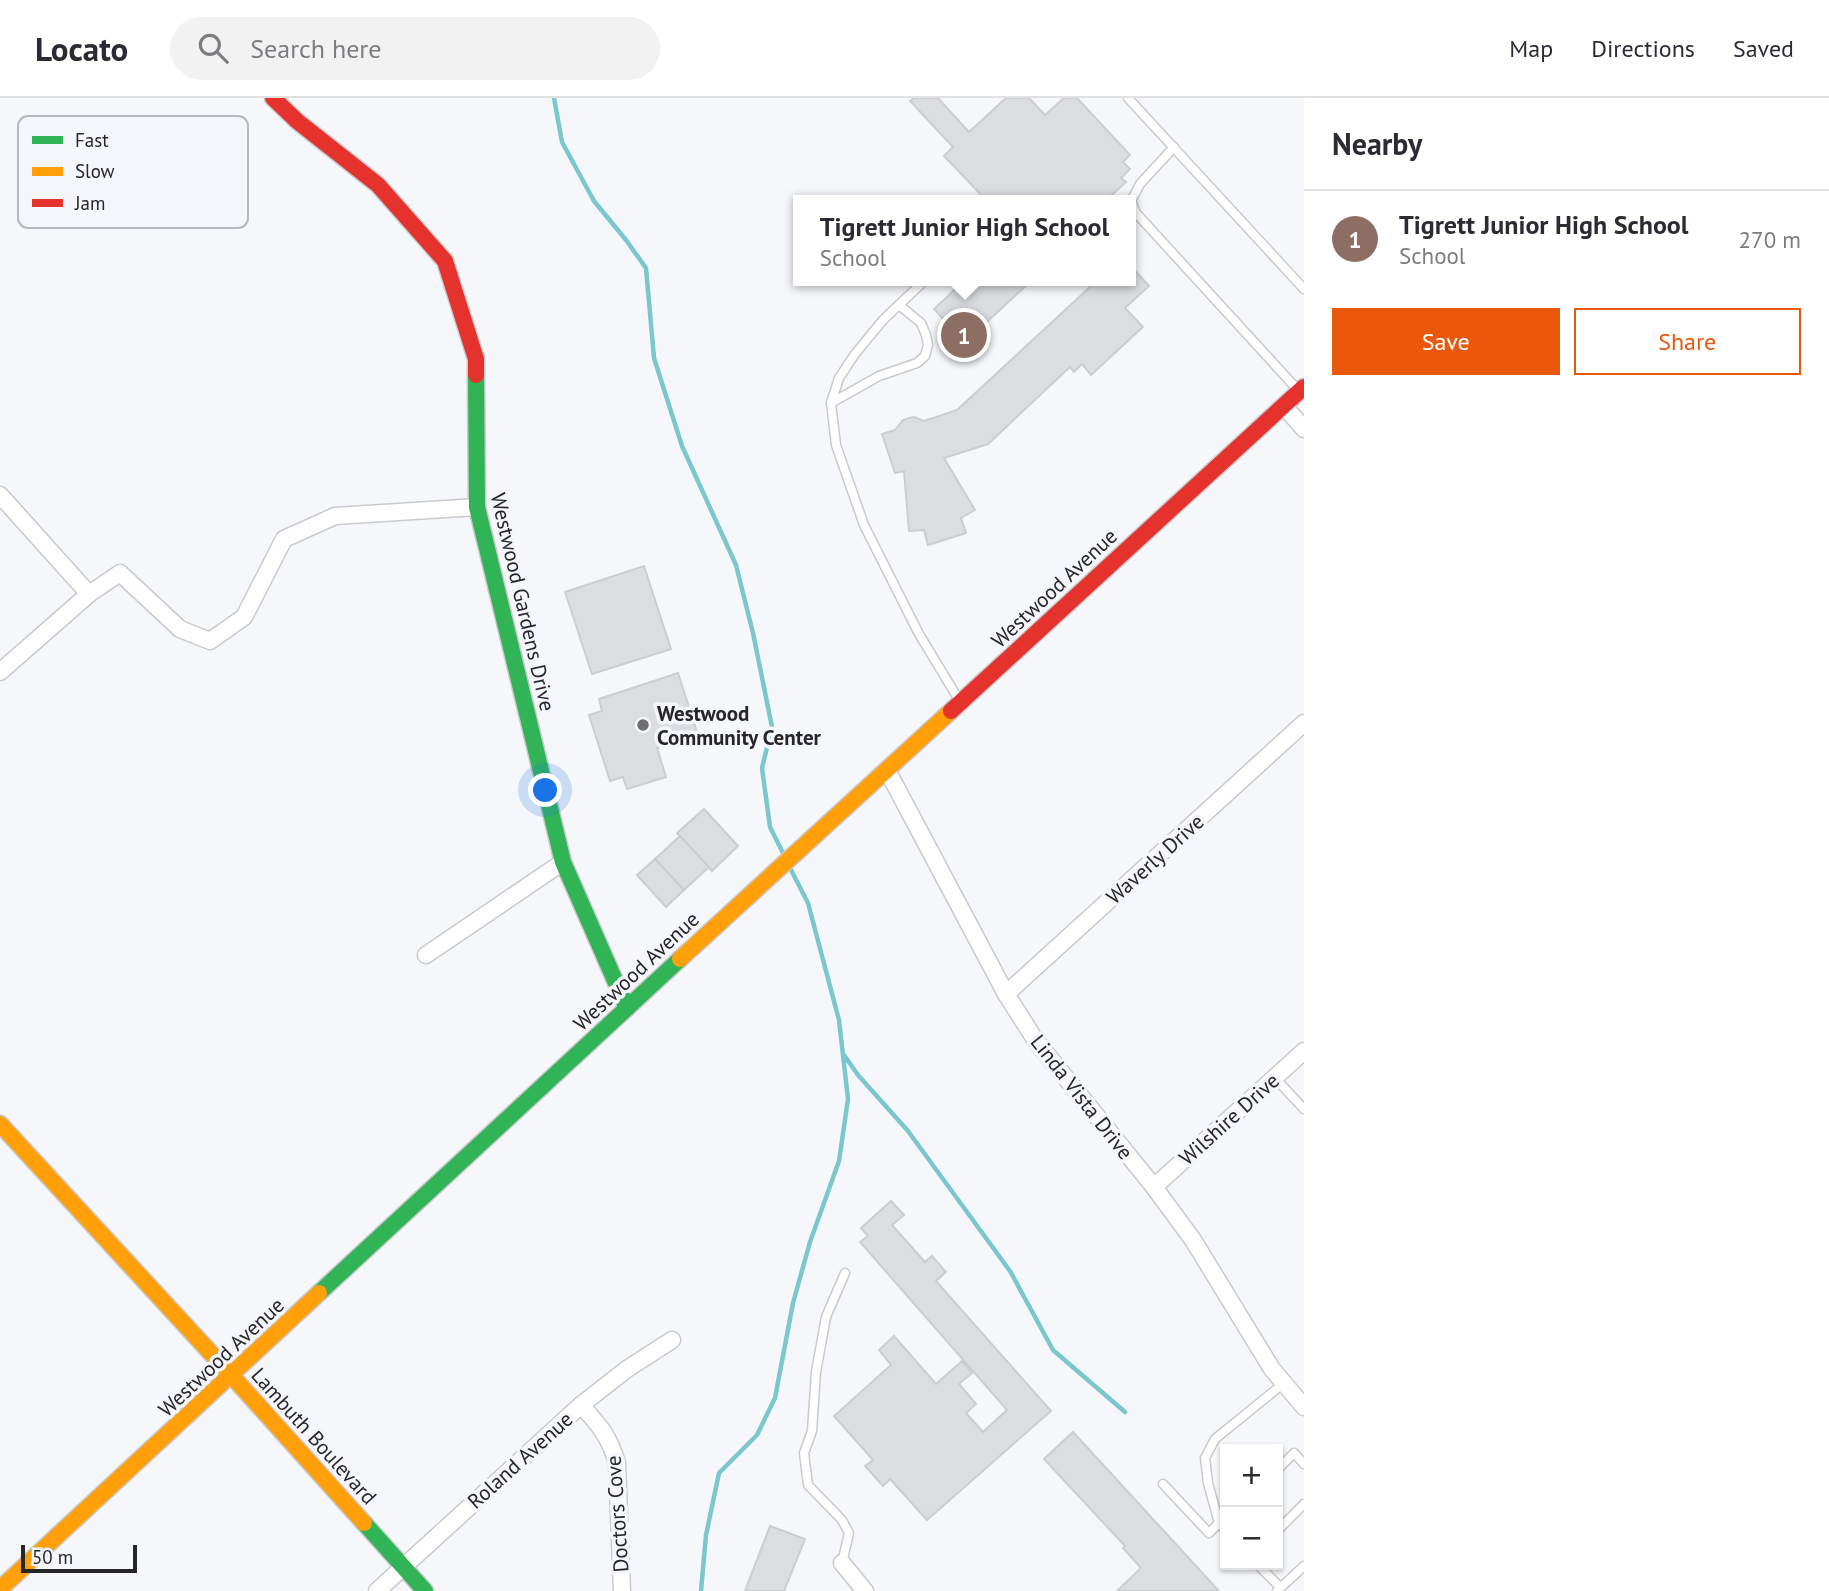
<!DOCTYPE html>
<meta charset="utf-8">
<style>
body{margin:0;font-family:"PT Sans",sans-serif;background:#f2f2f3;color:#2b2b33}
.controls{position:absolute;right:21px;bottom:21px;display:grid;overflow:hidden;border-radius:0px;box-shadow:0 2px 5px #0004}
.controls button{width:63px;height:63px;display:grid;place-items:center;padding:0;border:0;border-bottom:2px solid #e1e1e2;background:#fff;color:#2b2b33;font:35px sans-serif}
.scale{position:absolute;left:21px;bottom:18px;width:116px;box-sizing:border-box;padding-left:7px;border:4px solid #262629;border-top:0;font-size:19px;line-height:24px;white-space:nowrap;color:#262629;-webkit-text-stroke:5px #f5f6fc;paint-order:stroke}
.you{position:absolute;left:546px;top:693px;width:24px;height:24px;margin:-18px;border:5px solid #fff;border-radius:50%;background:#1a73e8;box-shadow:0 0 0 10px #1a73e833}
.badge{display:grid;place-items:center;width:46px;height:46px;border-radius:50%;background:#ea580c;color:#fff;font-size:23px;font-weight:700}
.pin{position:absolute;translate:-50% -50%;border:4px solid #fff;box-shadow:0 2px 7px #0006}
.popup{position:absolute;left:793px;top:97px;width:343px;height:91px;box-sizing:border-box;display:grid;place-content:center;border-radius:0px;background:#fff;filter:drop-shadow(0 2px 5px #0005);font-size:23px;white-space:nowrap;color:#7c7c81}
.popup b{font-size:26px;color:#2b2b33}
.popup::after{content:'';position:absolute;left:50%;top:100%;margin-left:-14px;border:14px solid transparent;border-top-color:#fff}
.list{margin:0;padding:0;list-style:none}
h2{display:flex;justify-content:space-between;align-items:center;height:91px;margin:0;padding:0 28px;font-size:30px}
h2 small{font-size:23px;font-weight:400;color:#7c7c81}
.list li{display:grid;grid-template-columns:46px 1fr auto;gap:21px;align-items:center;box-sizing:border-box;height:98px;padding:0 28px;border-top:2px solid #e1e1e2}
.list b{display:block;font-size:26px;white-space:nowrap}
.list p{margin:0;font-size:23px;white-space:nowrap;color:#7c7c81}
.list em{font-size:23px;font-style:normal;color:#7c7c81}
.actions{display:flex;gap:14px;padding:21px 28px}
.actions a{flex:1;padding:16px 0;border:2px solid #ea580c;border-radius:0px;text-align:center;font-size:24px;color:#ea580c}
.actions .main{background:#ea580c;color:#fff}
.icon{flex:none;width:38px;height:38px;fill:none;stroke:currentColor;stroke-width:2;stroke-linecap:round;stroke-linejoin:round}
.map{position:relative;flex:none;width:1304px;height:1493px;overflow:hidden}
header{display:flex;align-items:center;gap:42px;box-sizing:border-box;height:98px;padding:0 35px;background:#fff;border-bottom:2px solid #e1e1e2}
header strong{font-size:33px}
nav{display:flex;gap:38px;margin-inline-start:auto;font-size:24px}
.search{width:490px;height:63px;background:#f2f2f3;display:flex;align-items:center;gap:18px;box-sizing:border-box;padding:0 24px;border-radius:38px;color:#7c7c81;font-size:26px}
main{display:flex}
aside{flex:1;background:#fff}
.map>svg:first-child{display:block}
</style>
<header>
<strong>Locato</strong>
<div class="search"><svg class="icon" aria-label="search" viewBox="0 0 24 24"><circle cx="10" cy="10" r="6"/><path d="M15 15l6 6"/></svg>Search here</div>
<nav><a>Map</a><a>Directions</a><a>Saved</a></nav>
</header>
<main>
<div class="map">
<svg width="1304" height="1493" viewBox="0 0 1304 1493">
<rect width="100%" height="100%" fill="#f6f7fb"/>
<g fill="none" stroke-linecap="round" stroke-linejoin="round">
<g stroke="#7bc7ce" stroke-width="4.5">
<polyline points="554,0 562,44 594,103 626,142 646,170 654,260 682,348 736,467 753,535 772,629 762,670 770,729 784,757"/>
<polyline points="844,957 858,977 908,1033 1010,1173 1053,1252 1125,1314"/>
<polyline points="701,1493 706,1437 719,1375 757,1337 775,1300 793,1205 810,1144 839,1063 848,1001 839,922 808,805 789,768"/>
</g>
</g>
<g fill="#dcdde0" stroke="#cccdd0" stroke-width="2">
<polygon points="914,0 938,0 969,34 1006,0 1029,0 1045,17 1064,0 1077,0 1130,57 1123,64 1130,71 1121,80 1126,84 1106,102 986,102 944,58 953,49 910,3"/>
<polygon points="1130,167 1149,188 1125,210 1143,229 1091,277 1082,266 1074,274 1070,269 988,346 944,360 975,412 961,420 966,435 928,447 924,432 909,433 904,373 895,375 882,336 895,332 903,322 909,320 914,319 924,323 957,312 1090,189 1084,183 1130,183"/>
<polygon points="964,183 1031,183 965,244 934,211"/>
<polygon points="644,468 671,551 592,576 565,494"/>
<polygon points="678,575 698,637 657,650 666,679 627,691 623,679 610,683 589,617 602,613 599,601"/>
<polygon points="704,711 738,748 712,773 677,735"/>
<polygon points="680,738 709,769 684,792 655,761"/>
<polygon points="655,761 684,792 666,809 637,777"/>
<polygon points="891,1103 904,1117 892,1127 925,1164 932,1158 946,1174 936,1183 1051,1313 927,1422 890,1381 883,1388 865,1368 873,1362 834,1318 891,1267 879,1252 894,1238 936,1286 962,1263 972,1275 959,1286 976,1306 966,1315 983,1334 1007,1312 860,1144 868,1138 861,1130"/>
<polygon points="1073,1334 1219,1493 1117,1493 1141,1470 1123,1450 1125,1448 1044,1361"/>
<polygon points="770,1428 805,1441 784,1493 745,1493"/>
</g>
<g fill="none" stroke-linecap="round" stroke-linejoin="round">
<defs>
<g id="lane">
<polyline points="1128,0 1304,191"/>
<polyline points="1174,49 1140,86 1131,103 1136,115 1297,291"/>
<polyline points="924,183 883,222 855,256 839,280 831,305 836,347 864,427 919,536 959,602"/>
<polyline points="831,305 879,278 917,265 925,258 928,247 926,237 921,225 899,207"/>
<polyline points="1275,980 1304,1011"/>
<polyline points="1278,1371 1294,1355 1304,1366"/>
<polyline points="1163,1386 1209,1435 1219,1425 1208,1385 1205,1360 1215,1341 1284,1285"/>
<polyline points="1225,1420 1219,1425 1225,1432"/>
<polyline points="1278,1432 1304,1406"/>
<polyline points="842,1465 849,1435 842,1422 808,1387 804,1355 812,1333 816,1274 826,1219 845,1175"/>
<polyline points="1258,1467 1280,1489"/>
<polyline points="1277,1493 1304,1468"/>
</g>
<g id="street">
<polyline points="1284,308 1304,331"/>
<polyline points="0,397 89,496 120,475 180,531 210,543 244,519 284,441 335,418 477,409"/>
<polyline points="0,574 89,496"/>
<polyline points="887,672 1006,896 1036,943 1154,1089 1193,1142 1272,1271 1304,1309"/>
<polyline points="426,857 563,764"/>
<polyline points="1006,896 1304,625"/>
<polyline points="1154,1089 1304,953"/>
<path d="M 581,1307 C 600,1328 609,1338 617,1365 L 622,1493"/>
<polyline points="842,1465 865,1493"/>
<polyline points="377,1493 581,1307 627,1271 672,1242"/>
</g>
<g id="fast">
<polyline points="476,277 477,409 563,764 627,910"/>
<polyline points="319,1195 680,861"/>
<polyline points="364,1425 425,1493"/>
</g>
<g id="slow">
<polyline points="680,861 951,613"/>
<polyline points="0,1026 232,1278 364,1425"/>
<polyline points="0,1491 319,1195"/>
</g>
<g id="jam">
<polyline points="273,0 297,23 378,87 445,163 476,261 476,277"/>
<polyline points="951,613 1304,289"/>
</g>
</defs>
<use href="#lane" stroke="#c9cacd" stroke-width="11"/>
<use href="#street" stroke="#c9cacd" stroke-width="19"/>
<use href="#fast" stroke="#c9cacd" stroke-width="19"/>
<use href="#slow" stroke="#c9cacd" stroke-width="19"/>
<use href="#jam" stroke="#c9cacd" stroke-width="19"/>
<use href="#lane" stroke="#fefefe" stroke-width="8"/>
<use href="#street" stroke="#fefefe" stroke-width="16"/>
<use href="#fast" stroke="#30b455" stroke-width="16"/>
<use href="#slow" stroke="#ff9f0a" stroke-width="16"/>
<use href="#jam" stroke="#e5322d" stroke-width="16"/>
</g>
<circle fill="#6f6f72" stroke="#f5f6fc" stroke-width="2.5" cx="643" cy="627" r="7"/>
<g text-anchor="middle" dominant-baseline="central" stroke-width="7" stroke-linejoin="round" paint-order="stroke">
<g font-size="21" fill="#262629" stroke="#f5f6fc">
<text transform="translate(1054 490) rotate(-43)">Westwood Avenue</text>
<text transform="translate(523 504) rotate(77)">Westwood Gardens Drive</text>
<text transform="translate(1155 761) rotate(-42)">Waverly Drive</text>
<text transform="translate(636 873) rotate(-43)">Westwood Avenue</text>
<text transform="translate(1082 999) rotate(52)">Linda Vista Drive</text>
<text transform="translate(1229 1021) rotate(-42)">Wilshire Drive</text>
<text transform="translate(221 1259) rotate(-43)">Westwood Avenue</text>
<text transform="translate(314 1338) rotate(48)">Lambuth Boulevard</text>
<text transform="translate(520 1362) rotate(-42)">Roland Avenue</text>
<text transform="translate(617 1416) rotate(-94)">Doctors Cove</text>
</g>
<g font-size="21" font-weight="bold" fill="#262629" stroke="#f5f6fc" text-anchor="start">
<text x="657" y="615">Westwood<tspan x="657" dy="24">Community Center</tspan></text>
</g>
</g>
<rect x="18" y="18" width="230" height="112" rx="10" fill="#f5f6fc" stroke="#b7b8bd" stroke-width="2"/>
<rect x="32" y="38" width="31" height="8" fill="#30b455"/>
<rect x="32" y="69" width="31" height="9" fill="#ff9f0a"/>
<rect x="32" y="101" width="31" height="8" fill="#e5322d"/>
<g font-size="19" fill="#262629">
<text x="75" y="49">Fast</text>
<text x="75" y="80">Slow</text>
<text x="75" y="112">Jam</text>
</g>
</svg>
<div class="controls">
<button>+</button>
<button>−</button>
</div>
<div class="scale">50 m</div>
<div class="you"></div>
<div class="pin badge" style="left:964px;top:237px;background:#8d6e63">1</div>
<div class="popup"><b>Tigrett Junior High School</b>School</div>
</div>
<aside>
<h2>Nearby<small></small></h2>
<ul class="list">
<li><span class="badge" style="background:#8d6e63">1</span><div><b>Tigrett Junior High School</b><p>School</p></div><em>270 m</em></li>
</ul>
<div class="actions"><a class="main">Save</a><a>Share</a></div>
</aside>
</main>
